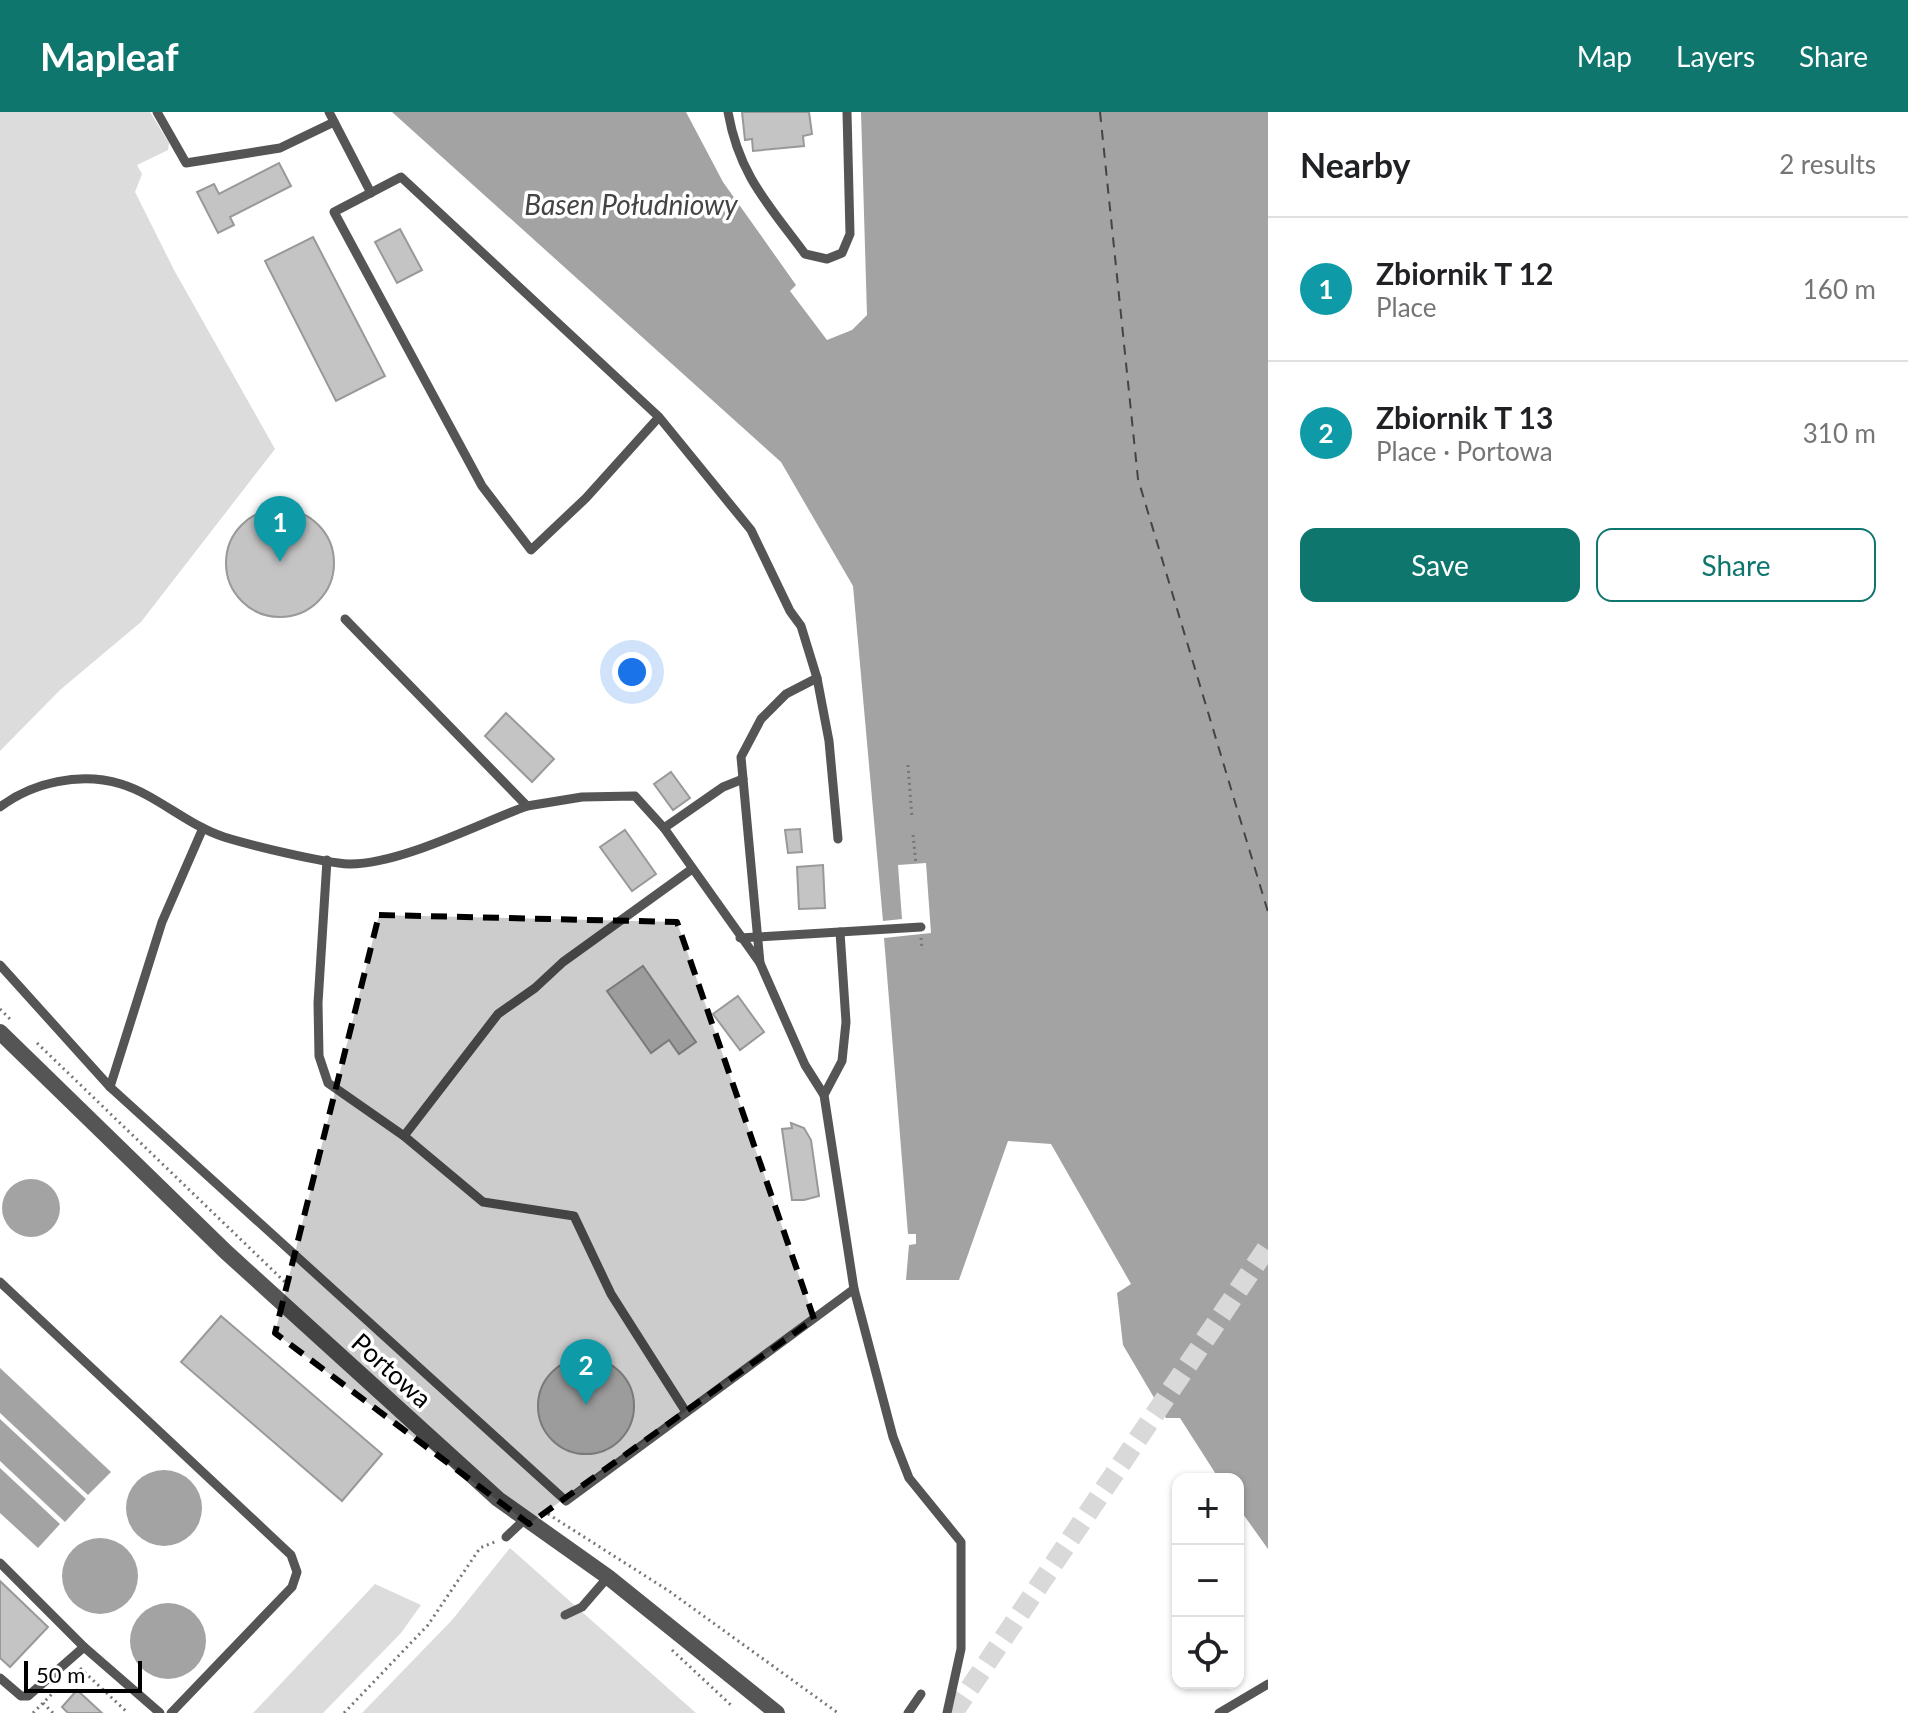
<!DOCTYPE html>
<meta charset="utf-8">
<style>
body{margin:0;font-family:Lato,sans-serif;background:#f2f2f2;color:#202124}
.controls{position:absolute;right:24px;bottom:24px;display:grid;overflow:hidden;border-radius:16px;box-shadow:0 2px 6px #0004}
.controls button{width:72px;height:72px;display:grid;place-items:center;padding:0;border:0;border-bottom:2px solid #e0e0e0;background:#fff;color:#202124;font:40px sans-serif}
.scale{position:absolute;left:24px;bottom:20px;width:118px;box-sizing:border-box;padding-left:8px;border:4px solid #000;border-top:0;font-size:22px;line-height:28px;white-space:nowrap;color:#000;-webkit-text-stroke:6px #fff;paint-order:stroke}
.you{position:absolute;left:632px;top:560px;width:28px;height:28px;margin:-20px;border:6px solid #fff;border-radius:50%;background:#1a73e8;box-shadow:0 0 0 12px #1a73e833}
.badge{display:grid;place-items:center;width:52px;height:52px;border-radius:50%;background:#0f766e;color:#fff;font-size:26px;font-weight:700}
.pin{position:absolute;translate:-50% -66px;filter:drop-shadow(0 2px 4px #0008)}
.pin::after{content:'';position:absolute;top:42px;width:28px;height:24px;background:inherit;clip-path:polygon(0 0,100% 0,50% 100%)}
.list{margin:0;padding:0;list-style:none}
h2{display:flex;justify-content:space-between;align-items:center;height:104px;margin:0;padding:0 32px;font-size:34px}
h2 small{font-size:26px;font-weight:400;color:#757577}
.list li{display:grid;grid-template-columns:52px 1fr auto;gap:24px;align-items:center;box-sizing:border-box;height:144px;padding:0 32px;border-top:2px solid #e0e0e0}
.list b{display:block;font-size:30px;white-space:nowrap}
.list p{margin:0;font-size:26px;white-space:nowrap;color:#757577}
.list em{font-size:26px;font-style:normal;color:#757577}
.actions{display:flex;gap:16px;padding:24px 32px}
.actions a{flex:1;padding:18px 0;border:2px solid #0f766e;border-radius:16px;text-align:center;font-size:28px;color:#0f766e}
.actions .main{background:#0f766e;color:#fff}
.icon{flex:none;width:44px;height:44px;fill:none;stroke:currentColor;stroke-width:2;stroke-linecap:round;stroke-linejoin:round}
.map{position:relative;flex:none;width:1268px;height:1601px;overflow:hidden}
header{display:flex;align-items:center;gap:48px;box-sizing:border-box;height:112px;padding:0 40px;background:#0f766e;color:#fff}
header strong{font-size:38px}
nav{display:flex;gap:44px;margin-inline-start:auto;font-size:28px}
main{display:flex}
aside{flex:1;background:#fff}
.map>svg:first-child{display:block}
</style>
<header>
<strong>Mapleaf</strong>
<nav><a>Map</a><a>Layers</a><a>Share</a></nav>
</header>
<main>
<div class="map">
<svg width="1268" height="1601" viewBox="0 0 1268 1601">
<rect width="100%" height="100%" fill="#fff"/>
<g fill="#dcdcdc">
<polygon points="0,0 150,0 169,31 168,38 137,53 142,62 135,80 174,158 275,337 141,510 60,578 0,639"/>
<polygon points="510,1436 696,1601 362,1601 452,1508"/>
<polygon points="375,1472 421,1493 401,1521 323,1601 253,1601"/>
</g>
<g fill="#a3a3a3">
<polygon points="392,0 686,0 723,70 796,173 790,179 827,228 852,218 867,203 861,0 1268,0 1268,1437 1238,1395 1238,1367 1219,1367 1180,1306 1166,1306 1123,1233 1117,1181 1131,1172 1051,1032 1008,1029 959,1168 906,1168 909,1133 916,1132 916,1122 908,1122 884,826 931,821 926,751 898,753 902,807 883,809 853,474 781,350"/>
<circle cx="31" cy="1096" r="29"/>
<polygon points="0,1256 111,1360 88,1383 0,1301"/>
<polygon points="0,1307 86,1387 65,1410 0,1349"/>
<polygon points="0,1356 60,1412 38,1436 0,1401"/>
<circle cx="164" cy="1396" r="38"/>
<circle cx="100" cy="1464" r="38"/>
<circle cx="168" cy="1529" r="38"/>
</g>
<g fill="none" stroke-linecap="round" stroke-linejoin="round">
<polyline stroke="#444" stroke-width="2" stroke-dasharray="10 8" stroke-linecap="butt" points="1100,0 1138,367 1268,800"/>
</g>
<g fill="#c4c4c4" stroke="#999" stroke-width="2">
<polygon points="742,0 809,0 812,22 803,24 804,34 753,39 752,27 745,28"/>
<polygon points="279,51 291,74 230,105 234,113 218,121 197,80 214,72 219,82"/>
<polygon points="400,117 422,158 397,171 375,130"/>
<polygon points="313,125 385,264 336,289 265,149"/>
<circle cx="280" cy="451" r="54"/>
<polygon points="506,601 554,647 532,670 485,624"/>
<polygon points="671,660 690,686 673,698 654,672"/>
<polygon points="800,717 802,740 788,741 785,718"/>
<polygon points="625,718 656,762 632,779 600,735"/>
<polygon points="823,753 825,796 799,797 797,755"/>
<polygon points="643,854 696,930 679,942 669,928 651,941 607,879"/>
<polygon points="738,884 764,920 740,938 713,902"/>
<polygon points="791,1011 804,1016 811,1028 819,1084 804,1088 792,1088 782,1017 792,1016"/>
<polygon points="221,1204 382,1342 342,1389 181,1250"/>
<circle cx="586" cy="1294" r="48"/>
<polygon points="0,1469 48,1515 10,1555 0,1546"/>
<polygon points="77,1578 102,1601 68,1601 62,1595"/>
</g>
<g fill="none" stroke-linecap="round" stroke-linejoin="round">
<polyline stroke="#d9d9d9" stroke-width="20" stroke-dasharray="20 10" stroke-linecap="butt" points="953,1601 1268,1134"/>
<g stroke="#777" stroke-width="3" stroke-dasharray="2 4" stroke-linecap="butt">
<polyline points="908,653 912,706"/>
<polyline points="913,723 916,752"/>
<polyline points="921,826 922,838"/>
<polyline points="0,897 10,907"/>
<polyline points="37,931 288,1173"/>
<polyline points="548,1402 669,1479 838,1601"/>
<polyline points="672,1538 733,1595"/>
<polyline points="80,1556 128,1601"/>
<polyline points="43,1591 53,1601"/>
<polyline points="33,1601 53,1581"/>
<polyline points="344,1601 428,1513 480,1436 497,1429"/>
</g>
<g stroke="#555" stroke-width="9">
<polyline points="157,0 186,51 280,36 334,10"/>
<polyline points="329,0 371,81"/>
<path d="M 728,0 C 739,63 768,92 805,142 L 827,147 L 842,141 L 850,122 L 847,0"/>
<polyline points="659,305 586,386 531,438 482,374 334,100 401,65 659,305 751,418 790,499 801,514 817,566 829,629 838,727"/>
<polyline points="345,507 527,694 582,685 635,684 664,716 760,851"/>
<polyline points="817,566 786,582 761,607 741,645 760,851 805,953 824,983"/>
<path d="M 0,695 C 33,670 80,660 121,672 C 157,683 187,713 224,725 C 250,733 323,751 349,752 C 399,753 478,712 527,694"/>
<polyline points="664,716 723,675 743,667"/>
<polyline points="327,748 318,891 319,944 328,971 404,1024 483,1090 574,1104 611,1182 686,1300"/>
<polyline points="840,820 846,910 842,949 824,983 854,1177 893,1325 909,1366 961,1430 961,1537 947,1601"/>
<polyline points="740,826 921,815"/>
<polyline points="0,853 110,975 566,1389 854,1177"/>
<polyline points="110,975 162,810 203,716"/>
<polyline points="404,1024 498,902 535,876 563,850 692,757"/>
<polyline points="0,1170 291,1443 297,1460 292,1475 171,1601"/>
<polyline points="506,1425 524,1408"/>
<polyline points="0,1451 84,1535 160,1601"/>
<polyline points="565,1503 582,1495 608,1465"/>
<polyline points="0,1566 21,1584 28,1584 84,1535"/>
<polyline points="908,1601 921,1582"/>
<polyline points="1219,1601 1268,1572"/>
</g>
<polyline stroke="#555" stroke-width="16" points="0,920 226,1140 498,1387 608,1465 777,1601"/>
</g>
<path fill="#000" fill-opacity="0.2" stroke="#000" stroke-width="6" stroke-dasharray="16 10" stroke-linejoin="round" d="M 379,803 L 677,810 L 814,1207 L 529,1412 L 275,1221 Z"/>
<g text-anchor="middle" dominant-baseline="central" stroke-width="7" stroke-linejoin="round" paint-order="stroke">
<g font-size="26" fill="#000" stroke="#fff">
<text transform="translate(392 1258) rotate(42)">Portowa</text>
</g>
<g font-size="28" font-style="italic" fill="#444" stroke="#fff">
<text x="631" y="92">Basen Południowy</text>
</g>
</g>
</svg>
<div class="controls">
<button>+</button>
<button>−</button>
<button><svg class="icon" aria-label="locate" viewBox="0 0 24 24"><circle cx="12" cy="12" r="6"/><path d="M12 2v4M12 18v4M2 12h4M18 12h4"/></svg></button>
</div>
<div class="scale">50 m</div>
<div class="you"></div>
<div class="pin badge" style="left:280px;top:450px;background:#0f9aa8">1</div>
<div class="pin badge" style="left:586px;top:1293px;background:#0f9aa8">2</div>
</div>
<aside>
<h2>Nearby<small>2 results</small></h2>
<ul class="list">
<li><span class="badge" style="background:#0f9aa8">1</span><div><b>Zbiornik T 12</b><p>Place</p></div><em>160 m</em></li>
<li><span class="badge" style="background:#0f9aa8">2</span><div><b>Zbiornik T 13</b><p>Place · Portowa</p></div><em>310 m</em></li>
</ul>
<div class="actions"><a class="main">Save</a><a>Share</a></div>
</aside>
</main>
